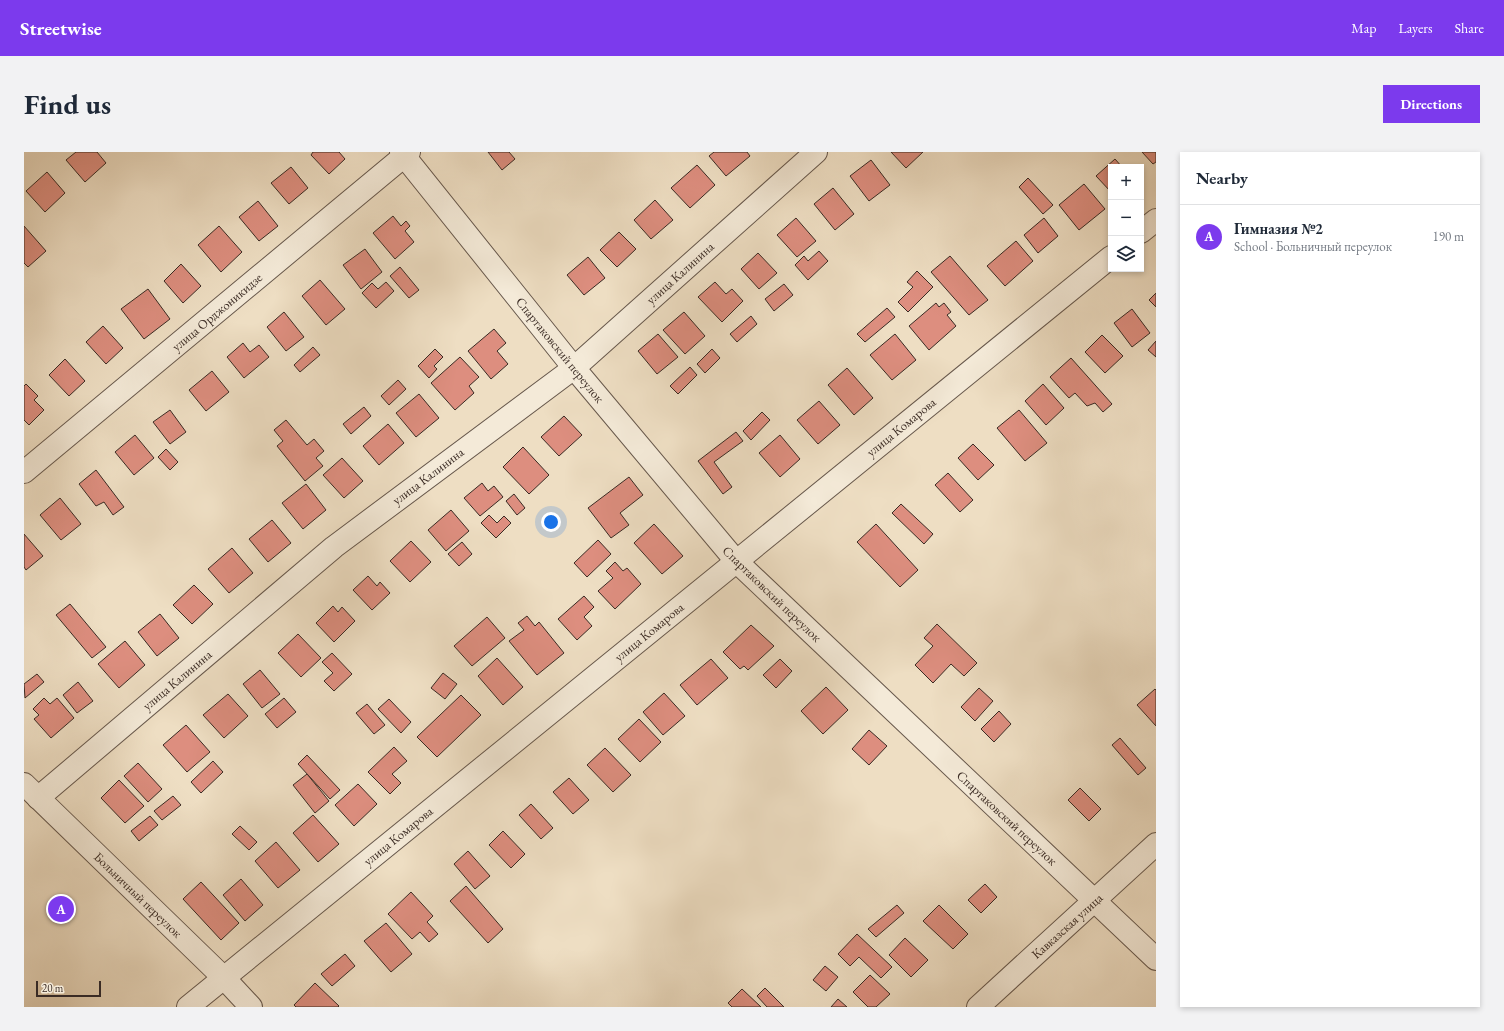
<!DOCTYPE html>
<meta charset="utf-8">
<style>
body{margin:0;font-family:"EB Garamond",serif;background:#f2f2f3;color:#1f2937}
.controls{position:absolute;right:12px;top:12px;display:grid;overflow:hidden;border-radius:0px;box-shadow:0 2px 6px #0003}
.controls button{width:36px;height:36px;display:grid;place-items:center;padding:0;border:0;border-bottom:1px solid #e0e1e3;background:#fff;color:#1f2937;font:20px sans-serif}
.scale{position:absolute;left:12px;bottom:10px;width:65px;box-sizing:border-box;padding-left:4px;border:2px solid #3a2b24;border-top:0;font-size:11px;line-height:14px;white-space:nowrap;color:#3a2b24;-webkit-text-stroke:3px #f4ead8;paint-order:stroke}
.you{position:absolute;left:527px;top:370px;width:14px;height:14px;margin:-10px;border:3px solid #fff;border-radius:50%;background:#1a73e8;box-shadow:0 0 0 6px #1a73e833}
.badge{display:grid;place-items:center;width:26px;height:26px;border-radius:50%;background:#7c3aed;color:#fff;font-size:13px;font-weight:700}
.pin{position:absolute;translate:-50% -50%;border:2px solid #fff;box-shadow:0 1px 4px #0006}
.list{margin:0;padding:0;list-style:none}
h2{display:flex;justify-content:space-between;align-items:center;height:52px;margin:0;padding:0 16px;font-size:17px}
h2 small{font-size:13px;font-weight:400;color:#747a83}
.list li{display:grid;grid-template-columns:26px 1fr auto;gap:12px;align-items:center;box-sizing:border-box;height:64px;padding:0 16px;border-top:1px solid #e0e1e3}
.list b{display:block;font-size:15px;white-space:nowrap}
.list p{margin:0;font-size:13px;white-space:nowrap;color:#747a83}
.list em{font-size:13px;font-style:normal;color:#747a83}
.icon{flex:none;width:22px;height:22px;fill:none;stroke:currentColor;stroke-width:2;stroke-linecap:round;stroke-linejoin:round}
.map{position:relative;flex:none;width:1132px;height:855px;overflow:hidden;border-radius:0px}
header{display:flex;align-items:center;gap:24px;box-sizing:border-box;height:56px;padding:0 20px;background:#7c3aed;color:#fff}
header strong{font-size:19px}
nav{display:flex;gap:22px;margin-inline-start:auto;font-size:14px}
.intro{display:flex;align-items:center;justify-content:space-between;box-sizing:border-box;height:96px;padding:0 24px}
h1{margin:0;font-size:28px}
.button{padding:10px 18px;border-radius:0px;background:#7c3aed;color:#fff;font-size:14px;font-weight:700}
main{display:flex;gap:24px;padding:0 24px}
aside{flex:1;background:#fff;border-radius:0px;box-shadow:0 2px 6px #0003}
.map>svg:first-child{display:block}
</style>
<header>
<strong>Streetwise</strong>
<nav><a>Map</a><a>Layers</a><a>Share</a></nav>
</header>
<div class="intro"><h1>Find us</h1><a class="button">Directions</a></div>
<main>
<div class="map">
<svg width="1132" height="855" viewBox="0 0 1132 855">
<rect width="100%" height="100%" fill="#eedec3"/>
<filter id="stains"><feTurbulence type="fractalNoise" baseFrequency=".005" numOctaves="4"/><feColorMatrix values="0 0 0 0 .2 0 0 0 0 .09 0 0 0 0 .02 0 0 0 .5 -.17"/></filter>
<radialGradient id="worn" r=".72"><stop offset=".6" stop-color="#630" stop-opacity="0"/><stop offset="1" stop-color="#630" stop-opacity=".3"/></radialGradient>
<g fill="#dd8e7f" stroke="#3a2b24">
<polygon points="52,0 73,0 82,11 61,30 42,8"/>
<polygon points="289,0 315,0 321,7 305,22 287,3"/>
<polygon points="464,0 485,0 491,7 478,18"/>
<polygon points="690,0 723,0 726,4 702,24 685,4"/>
<polygon points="867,0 899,0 882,16"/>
<polygon points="1118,0 1132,0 1132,10 1129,12"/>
<polygon points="1091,7 1098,15 1087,15 1087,40 1072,24"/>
<polygon points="847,8 866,33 845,49 826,24"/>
<polygon points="673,13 691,33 666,56 647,36"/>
<polygon points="267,15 284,36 265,52 247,31"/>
<polygon points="23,20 41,41 21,60 2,39"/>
<polygon points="1004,26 1029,53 1019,62 995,35"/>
<polygon points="1060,32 1081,57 1055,78 1035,53"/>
<polygon points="809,36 830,62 811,78 790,52"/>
<polygon points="631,48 649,68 627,87 610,68"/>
<polygon points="234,49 254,74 235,89 215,65"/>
<polygon points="369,64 377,74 382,69 386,74 381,79 390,90 371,107 349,81"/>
<polygon points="772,66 792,89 773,105 753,83"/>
<polygon points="1020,66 1034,84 1014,101 1000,83"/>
<polygon points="0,74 22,99 4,115 0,111"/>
<polygon points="195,74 218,100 197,120 174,93"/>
<polygon points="595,80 612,97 593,115 576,98"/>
<polygon points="992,89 1009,109 981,134 963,114"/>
<polygon points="341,97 358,120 337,137 319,113"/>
<polygon points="795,99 804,109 784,128 771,113 780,104 784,109"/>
<polygon points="734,101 753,121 735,137 717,117"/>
<polygon points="926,104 964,148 945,163 907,120"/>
<polygon points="564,105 581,126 560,143 543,123"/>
<polygon points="157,112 177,134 159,151 140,129"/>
<polygon points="376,115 395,138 385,146 366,124"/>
<polygon points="893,119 909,135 884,160 874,150 889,135 883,130"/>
<polygon points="296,128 321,157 302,173 278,144"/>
<polygon points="362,130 370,139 352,156 338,141 348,131 354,137"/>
<polygon points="691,130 702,142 708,137 719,149 698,170 674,145"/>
<polygon points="760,132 769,143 750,159 741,147"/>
<polygon points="124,137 146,167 120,187 97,157"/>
<polygon points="1132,141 1132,155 1125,148"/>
<polygon points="912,151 915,155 920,151 927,160 923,163 932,174 905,198 885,174"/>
<polygon points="863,156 871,165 841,190 833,182"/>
<polygon points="1108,157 1126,181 1108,195 1090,171"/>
<polygon points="260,160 280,185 262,199 243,175"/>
<polygon points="660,160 681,184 661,202 639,178"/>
<polygon points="727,164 733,172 713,190 706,182"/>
<polygon points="79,174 99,196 82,212 62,190"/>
<polygon points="470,177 482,191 473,199 484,212 467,227 444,199"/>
<polygon points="634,182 654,205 633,222 614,199"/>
<polygon points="871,182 892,208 868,228 846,203"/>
<polygon points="1078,183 1099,204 1081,221 1061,200"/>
<polygon points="1132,189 1132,205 1124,198"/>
<polygon points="219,191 226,200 235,193 245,205 220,226 203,205"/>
<polygon points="289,195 296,203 276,220 270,213"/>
<polygon points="411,197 419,205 410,214 413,217 405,226 394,214"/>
<polygon points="688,197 696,206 681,221 673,212"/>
<polygon points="436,205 455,225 445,234 450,241 431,258 407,231"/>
<polygon points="1047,206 1088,252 1079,260 1071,251 1063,254 1051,241 1045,246 1026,225"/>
<polygon points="41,207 61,229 45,244 25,223"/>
<polygon points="666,215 673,223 654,242 646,234"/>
<polygon points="823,216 849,246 830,263 804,233"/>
<polygon points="188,219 205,240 182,259 165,238"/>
<polygon points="374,228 382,237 365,253 357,244"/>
<polygon points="2,232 14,244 10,248 20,258 5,273 0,268 0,234"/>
<polygon points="1019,232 1040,256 1022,273 1001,249"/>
<polygon points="395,242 415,266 392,285 372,261"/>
<polygon points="795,249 816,273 794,292 773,268"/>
<polygon points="340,255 347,264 327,282 319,272"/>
<polygon points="146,258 162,280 146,292 129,270"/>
<polygon points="995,258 1023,291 1001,309 973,276"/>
<polygon points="738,260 746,268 727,288 719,279"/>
<polygon points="540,264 558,283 535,304 517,285"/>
<polygon points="262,268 283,293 290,287 300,299 292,306 299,314 281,329 253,294 259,289 250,278"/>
<polygon points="364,272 380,291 355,313 339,294"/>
<polygon points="712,280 719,289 690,310 708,335 699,342 674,309"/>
<polygon points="111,283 130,306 110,323 91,300"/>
<polygon points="756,283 776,307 756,325 735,301"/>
<polygon points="949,292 970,313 954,328 934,306"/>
<polygon points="499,295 525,323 505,342 479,315"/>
<polygon points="142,297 154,310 146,318 134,305"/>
<polygon points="318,306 339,329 320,346 299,323"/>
<polygon points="72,318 100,355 89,363 80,350 72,354 55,332"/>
<polygon points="924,321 949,348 936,360 911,333"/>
<polygon points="605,325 619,343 596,361 605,373 587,386 564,356"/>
<polygon points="458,331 464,339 470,334 479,345 456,364 440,346"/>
<polygon points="282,332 302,358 279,377 258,351"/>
<polygon points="490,342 501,356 493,363 482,349"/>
<polygon points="36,346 57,372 37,388 16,363"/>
<polygon points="877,352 909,382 900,392 868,361"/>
<polygon points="427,358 445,379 422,399 404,378"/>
<polygon points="465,363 473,371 480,364 487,371 472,386 457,371"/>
<polygon points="248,368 267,391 244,410 225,387"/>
<polygon points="630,372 659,404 638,422 610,391"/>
<polygon points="852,372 894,418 876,435 833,390"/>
<polygon points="0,382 19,404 2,418 0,415"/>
<polygon points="574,388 587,402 563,425 550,411"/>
<polygon points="387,389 407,410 386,430 366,409"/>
<polygon points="438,390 448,402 435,414 424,402"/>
<polygon points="208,396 229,421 205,441 184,417"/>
<polygon points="591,410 599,419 603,416 617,432 591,457 574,439 589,426 582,419"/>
<polygon points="344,424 353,434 356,430 366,441 348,458 329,438"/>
<polygon points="170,433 189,452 168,472 149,453"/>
<polygon points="560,444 570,455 560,465 568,474 553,488 534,467"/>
<polygon points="46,452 82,495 68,506 32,463"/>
<polygon points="309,454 314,460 318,455 331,469 310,490 292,471"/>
<polygon points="136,462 155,486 133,504 114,480"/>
<polygon points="503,464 511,474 515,470 540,501 513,523 485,489 500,478 494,471"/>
<polygon points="463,465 481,486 448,514 430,494"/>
<polygon points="913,472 953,511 940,524 927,512 909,531 891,513 909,494 900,486"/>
<polygon points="727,473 750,494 724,518 720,514 716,517 699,500"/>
<polygon points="274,482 297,506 277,525 254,501"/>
<polygon points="101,489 121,513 95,536 74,512"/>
<polygon points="308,501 328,522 310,539 300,529 309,521 298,510"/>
<polygon points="473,506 499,535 479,553 454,524"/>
<polygon points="687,507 704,526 673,553 656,533"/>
<polygon points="756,507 768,519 752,536 739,523"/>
<polygon points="236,518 256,542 238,556 219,532"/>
<polygon points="419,521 433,532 421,547 407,536"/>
<polygon points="13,522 20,530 1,546 0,532"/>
<polygon points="54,530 69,549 53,561 39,543"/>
<polygon points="802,535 824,558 799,582 777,559"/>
<polygon points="955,536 969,549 951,569 937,555"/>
<polygon points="1131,537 1132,538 1132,574 1113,553"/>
<polygon points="640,541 661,564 639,583 619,560"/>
<polygon points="204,542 224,564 200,586 179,563"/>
<polygon points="437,543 457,563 413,605 393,585"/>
<polygon points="20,546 26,552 33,546 50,566 27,586 10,567 15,563 9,557"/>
<polygon points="260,546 272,560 253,576 241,562"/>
<polygon points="365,547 387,570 377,581 354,557"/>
<polygon points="343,552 361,573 350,582 332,561"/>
<polygon points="975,559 987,572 970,590 957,577"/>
<polygon points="615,567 637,590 616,610 594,587"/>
<polygon points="162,573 186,600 163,620 139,593"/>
<polygon points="845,578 863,594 845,613 828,597"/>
<polygon points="1096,586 1122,616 1114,623 1088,593"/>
<polygon points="370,595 383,609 368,622 377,631 366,642 344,620"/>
<polygon points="581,596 607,623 589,640 563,613"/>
<polygon points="283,603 316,638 306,647 274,612"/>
<polygon points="189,609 199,620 177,641 167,630"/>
<polygon points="114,611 138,637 124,650 100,624"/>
<polygon points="283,622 305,649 291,661 269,633"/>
<polygon points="545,626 565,648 549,662 529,640"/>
<polygon points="95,628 120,654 101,671 77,646"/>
<polygon points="334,632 353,652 330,674 311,653"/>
<polygon points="1056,636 1077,657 1065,669 1044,648"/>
<polygon points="149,644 157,653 138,668 130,659"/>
<polygon points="507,652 529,676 517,687 495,663"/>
<polygon points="289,663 315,692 294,710 269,681"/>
<polygon points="126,664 134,673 115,689 107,679"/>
<polygon points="216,674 233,690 225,698 208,682"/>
<polygon points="479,679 501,702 487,716 465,693"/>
<polygon points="252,690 276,718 254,736 231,709"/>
<polygon points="444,699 466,724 451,737 430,712"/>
<polygon points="217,727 239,753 221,769 199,743"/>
<polygon points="177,730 215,771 197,788 159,747"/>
<polygon points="961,732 973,745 957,761 944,748"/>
<polygon points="442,734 479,777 464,791 426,749"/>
<polygon points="387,740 409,764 403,770 414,782 405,790 396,780 388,787 364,762"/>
<polygon points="873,753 880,761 852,785 844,777"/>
<polygon points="915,753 944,782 929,797 899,769"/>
<polygon points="362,771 388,802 367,820 340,789"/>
<polygon points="833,782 868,815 857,826 835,805 826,814 814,802"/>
<polygon points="881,786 904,808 887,825 865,803"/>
<polygon points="321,802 331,814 308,834 297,822"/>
<polygon points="801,814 814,825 802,839 789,828"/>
<polygon points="846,823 866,842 852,855 844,855 829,840"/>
<polygon points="291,831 315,854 314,855 272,855 270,853"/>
<polygon points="741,836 760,855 743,855 733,844"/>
<polygon points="718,837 737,855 708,855 704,851"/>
<polygon points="814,847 823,855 807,855"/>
</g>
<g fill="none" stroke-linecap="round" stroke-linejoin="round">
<defs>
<g id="minor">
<polyline points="377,0 550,216 712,409 1132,807"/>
<polyline points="1117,80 1132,68"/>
<polyline points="0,320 385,0"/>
<polyline points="0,632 200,826 227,855"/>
<polyline points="14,646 310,395 550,216 792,0"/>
<polyline points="164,855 1087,105"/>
<polyline points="954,855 1132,692"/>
</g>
</defs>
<use href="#minor" stroke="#67584c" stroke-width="24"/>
<use href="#minor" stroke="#f4ead8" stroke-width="22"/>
</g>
<g text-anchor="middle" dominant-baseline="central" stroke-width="3.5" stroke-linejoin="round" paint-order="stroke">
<g font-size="13" fill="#3a2b24" stroke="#f4ead8">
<text transform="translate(656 121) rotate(-42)">улица Калинина</text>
<text transform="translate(193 160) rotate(-40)">улица Орджоникидзе</text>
<text transform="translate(536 198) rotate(51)">Спартаковский переулок</text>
<text transform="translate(877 275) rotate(-39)">улица Комарова</text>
<text transform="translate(404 324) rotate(-37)">улица Калинина</text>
<text transform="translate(748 442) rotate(44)">Спартаковский переулок</text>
<text transform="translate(625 480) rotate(-39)">улица Комарова</text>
<text transform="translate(153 528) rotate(-40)">улица Калинина</text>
<text transform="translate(983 666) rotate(43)">Спартаковский переулок</text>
<text transform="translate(374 684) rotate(-39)">улица Комарова</text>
<text transform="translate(114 743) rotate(44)">Больничный переулок</text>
<text transform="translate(1043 774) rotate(-42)">Кавказская улица</text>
</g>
</g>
<rect width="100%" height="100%" filter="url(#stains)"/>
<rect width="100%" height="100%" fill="url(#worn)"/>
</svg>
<div class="controls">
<button>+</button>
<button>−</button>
<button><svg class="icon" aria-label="layers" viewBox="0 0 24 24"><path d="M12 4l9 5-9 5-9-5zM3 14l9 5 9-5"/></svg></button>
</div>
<div class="scale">20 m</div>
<div class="you"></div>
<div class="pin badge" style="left:37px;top:757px">A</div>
</div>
<aside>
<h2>Nearby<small></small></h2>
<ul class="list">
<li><span class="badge">A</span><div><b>Гимназия №2</b><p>School · Больничный переулок</p></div><em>190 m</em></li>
</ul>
</aside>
</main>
